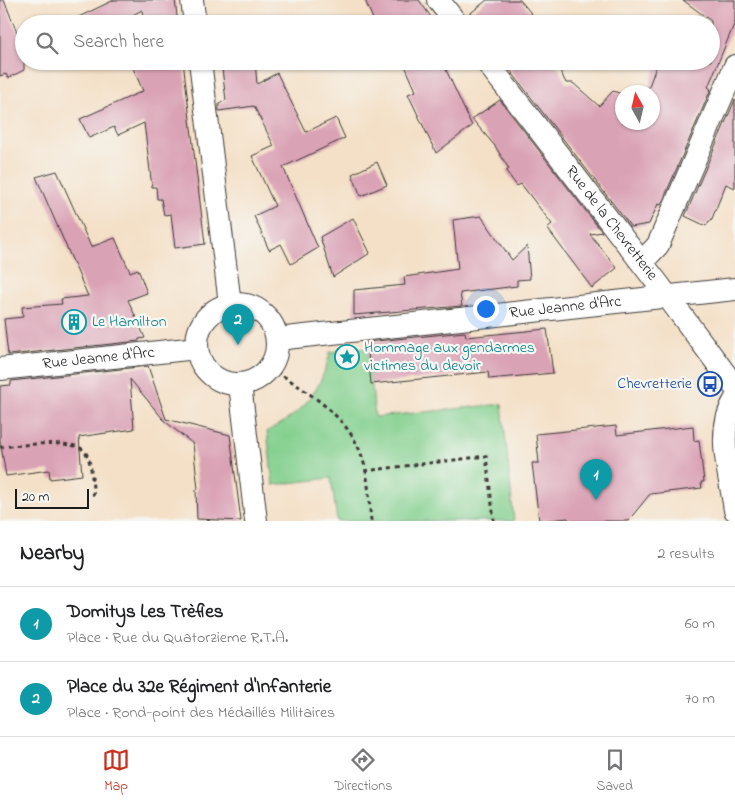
<!DOCTYPE html>
<meta charset="utf-8">
<style>
body{margin:0;font-family:"Indie Flower",sans-serif;background:#f6f6f6;color:#202124}
.compass{position:absolute;left:615px;top:85px;width:45px;height:45px;border-radius:50%;background:#fff;box-shadow:0 1px 4px #0004;rotate:352deg}
.scale{position:absolute;left:15px;bottom:12px;width:74px;box-sizing:border-box;padding-left:5px;border:2px solid #1c1c1c;border-top:0;font-size:14px;line-height:18px;white-space:nowrap;color:#1c1c1c;-webkit-text-stroke:4px #f6f6f2;paint-order:stroke}
.you{position:absolute;left:485px;top:308px;width:18px;height:18px;margin:-12px;border:4px solid #fff;border-radius:50%;background:#1a73e8;box-shadow:0 0 0 8px #1a73e833}
.badge{display:grid;place-items:center;width:32px;height:32px;border-radius:50%;background:#c8321e;color:#fff;font-size:16px;font-weight:700}
.pin{position:absolute;translate:-50% -41px;filter:drop-shadow(0 1px 2px #0008)}
.pin::after{content:'';position:absolute;top:26px;width:18px;height:15px;background:inherit;clip-path:polygon(0 0,100% 0,50% 100%)}
.list{margin:0;padding:0;list-style:none}
h2{display:flex;justify-content:space-between;align-items:center;height:65px;margin:0;padding:0 20px;font-size:21px}
h2 small{font-size:16px;font-weight:400;color:#757577}
.list li{display:grid;grid-template-columns:32px 1fr auto;gap:15px;align-items:center;box-sizing:border-box;height:75px;padding:0 20px;border-top:1px solid #e0e0e0}
.list b{display:block;font-size:19px;white-space:nowrap}
.list p{margin:0;font-size:16px;white-space:nowrap;color:#757577}
.list em{font-size:16px;font-style:normal;color:#757577}
.icon{flex:none;width:28px;height:28px;fill:none;stroke:currentColor;stroke-width:2;stroke-linecap:round;stroke-linejoin:round}
.map{position:relative;flex:none;width:735px;height:521px;overflow:hidden}
.search{position:absolute;background:#fff;box-shadow:0 1px 4px #0004;left:15px;right:15px;top:15px;height:55px;display:flex;align-items:center;gap:12px;box-sizing:border-box;padding:0 18px;border-radius:28px;color:#757577;font-size:19px}
.sheet{height:215px;background:#fff}
nav{display:flex;justify-content:space-around;align-items:center;box-sizing:border-box;height:70px;border-top:1px solid #e0e0e0;background:#fff;font-size:14px;color:#757577}
nav a{display:grid;justify-items:center;gap:2px}
nav .on{color:#c8321e}
.map>svg:first-child{display:block}
</style>
<div class="map">
<svg width="735" height="521" viewBox="0 0 735 521">
<rect width="100%" height="100%" fill="#f6f6f2"/>
<filter id="ink" filterUnits="userSpaceOnUse"><feTurbulence type="fractalNoise" baseFrequency=".02" numOctaves="2"/><feDisplacementMap in="SourceGraphic" scale="10" xChannelSelector="R" yChannelSelector="G"/><feConvolveMatrix kernelMatrix="1 2 1 2 8 2 1 2 1" color-interpolation-filters="sRGB"/></filter>
<filter id="wash" filterUnits="userSpaceOnUse"><feTurbulence type="fractalNoise" baseFrequency=".0096" numOctaves="4" result="noise"/><feDisplacementMap in="SourceGraphic" scale="20" xChannelSelector="R" yChannelSelector="G"/><feGaussianBlur stdDeviation="1.12" result="paint"/><feColorMatrix in="noise" values="0 0 0 0 0 0 0 0 0 0 0 0 0 0 0 0 0 1.4 0 .05"/><feComposite in="paint" operator="in"/></filter>
<g filter="url(#wash)">
<rect width="100%" height="100%" fill="#f4e0c7"/>
<path fill="#82cf8d" stroke="#4f7654" d="M 368,348 L 375,417 L 502,404 L 514,521 L 337,521 L 331,478 L 273,485 L 267,431 C 302,415 322,390 330,352 Z"/>
<g id="blocks">
<g fill="#daa2b5">
<polygon points="0,0 4,0 24,50 24,70 8,78 6,74 0,76"/>
<polygon points="114,0 175,0 178,24 144,24 142,10 116,24 64,24"/>
<polygon points="365,0 419,0 436,24 375,24"/>
<polygon points="487,0 520,0 540,24 470,24 467,16"/>
<polygon points="683,0 735,0 735,22 708,87 711,89 661,205 658,204 649,224 631,227 503,61 555,61 566,83 573,83 599,106 613,91 622,94 622,122 652,122 652,92 647,92 658,61 711,61 711,21"/>
<polygon points="150,61 183,61 205,244 175,248 171,214 164,215 161,199 157,199 156,187 152,187 144,123 118,135 114,127 89,138 80,119 143,91 133,68"/>
<polygon points="221,61 255,61 257,84 277,73 306,132 336,118 345,138 283,167 318,248 291,264 281,244 269,250 254,216 275,206 252,156 274,146 254,106 219,111 219,104 226,100"/>
<polygon points="403,61 442,61 472,126 436,153 408,94 416,91"/>
<polygon points="500,100 602,232 590,234 617,268 592,288 547,228 552,224 521,184 517,186 506,171 509,169 495,146 472,119"/>
<polygon points="735,100 735,188 726,184 711,221 709,221 706,226 685,216"/>
<polygon points="377,162 387,185 361,196 352,174"/>
<polygon points="57,171 91,247 115,238 130,272 138,269 147,293 128,300 145,338 139,339 139,341 8,355 4,319 23,317 22,307 62,304 61,299 88,296 36,177"/>
<polygon points="481,216 512,260 527,246 530,279 517,280 517,286 460,293 462,306 354,315 354,290 405,285 404,277 458,269 453,220"/>
<polygon points="353,218 370,253 333,277 320,237"/>
<polygon points="547,329 553,373 489,379 488,372 371,384 367,342 465,332 466,337"/>
<polygon points="148,366 166,419 230,435 241,521 197,519 196,490 198,489 193,444 161,418 163,419 130,379 134,429 79,437 82,475 50,479 49,470 6,476 0,440 0,386 11,385 11,381"/>
<polygon points="616,426 617,435 693,426 694,441 699,440 704,482 701,482 702,488 650,494 628,521 569,521 568,518 539,521 532,463 539,463 536,434"/>
</g>
</g>
</g>
<g filter="url(#ink)">
<use href="#blocks" fill-opacity="0" stroke="#3c3936" stroke-width="1"/>
<g fill="none" stroke-linecap="round" stroke-linejoin="round">
<defs>
<g id="street">
<polyline points="192,0 195,24"/>
<polyline points="438,0 457,24"/>
<polyline points="200,61 230,304"/>
<path id="s1" d="M 486,61 L 659,285 L 735,387"/>
<polyline points="642,262 658,245 735,66"/>
<circle cx="237" cy="344" r="40"/>
<path id="s2" d="M 277,339 L 735,289"/>
<path id="s3" d="M 0,369 L 197,348"/>
<polyline points="240,384 256,521"/>
<path d="M 735,400 C 715,432 730,474 735,510"/>
</g>
</defs>
<use href="#street" stroke="#3c3936" stroke-width="24"/>
<g stroke="#3c3936" stroke-width="3" stroke-dasharray="4 4" stroke-linecap="butt">
<path d="M 270,367 C 306,392 350,415 363,460 C 369,479 369,501 371,521"/>
<path d="M 0,447 C 17,446 77,437 86,453 C 93,466 92,485 94,499"/>
<polyline points="365,471 486,456 494,521"/>
</g>
<use href="#street" stroke="#fff" stroke-width="22"/>
</g>
</g>
<defs>
<symbol id="building-ring" viewBox="-11 -11 22 22"><circle r="9.5" fill="#f6f6f2" stroke="#0f9aa8" stroke-width="1.5"/><path d="M-4-6H4V6H1V3H-1V6H-4ZM-2.5-4.3h1.7v1.8h-1.7ZM.8-4.3h1.7v1.8H.8ZM-2.5-1h1.7V.8h-1.7ZM.8-1h1.7V.8H.8Z" fill="#0f9aa8"/></symbol>
<symbol id="sight-ring" viewBox="-11 -11 22 22"><circle r="9.5" fill="#f6f6f2" stroke="#0f9aa8" stroke-width="1.5"/><path d="M0-6L1.8-2.2L6-1.7L2.9 1.2L3.7 5.4L0 3.3L-3.7 5.4L-2.9 1.2L-6-1.7L-1.8-2.2Z" fill="#0f9aa8"/></symbol>
<symbol id="bus-ring" viewBox="-11 -11 22 22"><circle r="9.5" fill="#f6f6f2" stroke="#1a4fb4" stroke-width="1.5"/><path d="M-5-6H5V4H4V6H2V4H-2V6H-4V4H-5ZM-3.5-4V0h7V-4ZM-3.5 1.2v1.5H-2V1.2ZM2 1.2v1.5H3.5V1.2Z" fill="#1a4fb4"/></symbol>
</defs>
<g fill-rule="evenodd">
<use href="#building-ring" x="60" y="308" width="28" height="28"/>
<use href="#sight-ring" x="333" y="343" width="28" height="28"/>
<use href="#bus-ring" x="696" y="370" width="28" height="28"/>
</g>
<g text-anchor="middle" dominant-baseline="central" stroke-width="4.5" stroke-linejoin="round" paint-order="stroke">
<g font-size="16" fill="#1c1c1c" stroke="#f6f6f2">
<text stroke="none"><textPath href="#s1" startOffset="205">Rue de la Chevretterie</textPath></text>
<text stroke="none"><textPath href="#s2" startOffset="290">Rue Jeanne d'Arc</textPath></text>
<text stroke="none"><textPath href="#s3" startOffset="99">Rue Jeanne d'Arc</textPath></text>
</g>
<g font-size="16" fill="#0d838f" stroke="#f6f6f2" text-anchor="start">
<text x="92" y="322">Le Hamilton</text>
<text x="364" y="348">Hommage aux gendarmes<tspan x="364" dy="18">victimes du devoir</tspan></text>
</g>
<g font-size="16" fill="#164399" stroke="#f6f6f2" text-anchor="end">
<text x="692" y="384">Chevretterie</text>
</g>
</g>
</svg>
<svg class="compass" viewBox="-18 -18 36 36"><path d="M0-13l5 13h-10z" fill="#e53935"/><path d="M0 13l5-13h-10z" fill="#757577"/></svg>
<div class="scale">20 m</div>
<div class="you"></div>
<div class="pin badge" style="left:596px;top:500px;background:#0f9aa8">1</div>
<div class="pin badge" style="left:238px;top:345px;background:#0f9aa8">2</div>
<div class="search"><svg class="icon" aria-label="search" viewBox="0 0 24 24"><circle cx="10" cy="10" r="6"/><path d="M15 15l6 6"/></svg>Search here</div>
</div>
<section class="sheet">
<h2>Nearby<small>2 results</small></h2>
<ul class="list">
<li><span class="badge" style="background:#0f9aa8">1</span><div><b>Domitys Les Trèfles</b><p>Place · Rue du Quatorzieme R.T.A.</p></div><em>60 m</em></li>
<li><span class="badge" style="background:#0f9aa8">2</span><div><b>Place du 32e Régiment d'Infanterie</b><p>Place · Rond-point des Médaillés Militaires</p></div><em>70 m</em></li>
</ul>
</section>
<nav>
<a class="on"><svg class="icon" aria-label="map" viewBox="0 0 24 24"><path d="M3 6l6-2 6 2 6-2v14l-6 2-6-2-6 2zM9 4v14M15 6v14"/></svg>Map</a>
<a><svg class="icon" aria-label="directions" viewBox="0 0 24 24"><path d="M12 3l9 9-9 9-9-9zM9 14v-3h6M13 9l2 2-2 2"/></svg>Directions</a>
<a><svg class="icon" aria-label="saved" viewBox="0 0 24 24"><path d="M7 4h10v16l-5-4-5 4z"/></svg>Saved</a>
</nav>
